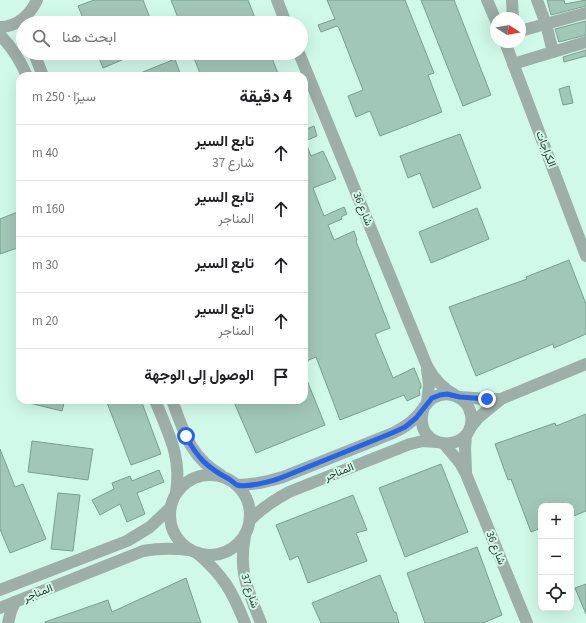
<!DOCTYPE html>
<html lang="ar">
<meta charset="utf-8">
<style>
body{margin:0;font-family:"Source Sans 3",Vazirmatn,sans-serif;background:#f6f6f6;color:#202124;direction:rtl}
.controls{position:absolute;right:12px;bottom:12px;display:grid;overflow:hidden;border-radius:8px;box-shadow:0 4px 16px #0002}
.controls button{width:36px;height:36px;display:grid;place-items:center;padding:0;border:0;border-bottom:1px solid #e0e0e0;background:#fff;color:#202124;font:20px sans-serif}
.compass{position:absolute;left:490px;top:12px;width:36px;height:36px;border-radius:50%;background:#fff;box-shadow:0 4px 16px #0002;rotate:101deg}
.stop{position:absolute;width:12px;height:12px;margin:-9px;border:3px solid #2563eb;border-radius:50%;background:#fff}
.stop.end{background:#2563eb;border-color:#fff;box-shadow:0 1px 4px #0008}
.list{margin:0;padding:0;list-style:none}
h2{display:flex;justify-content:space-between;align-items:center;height:52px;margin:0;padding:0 16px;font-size:17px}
h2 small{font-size:13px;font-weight:400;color:#757577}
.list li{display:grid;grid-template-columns:26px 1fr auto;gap:12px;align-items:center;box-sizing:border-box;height:56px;padding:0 16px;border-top:1px solid #e0e0e0}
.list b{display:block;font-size:15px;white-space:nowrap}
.list p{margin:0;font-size:13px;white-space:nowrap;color:#757577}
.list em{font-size:13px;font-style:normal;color:#757577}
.icon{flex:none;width:22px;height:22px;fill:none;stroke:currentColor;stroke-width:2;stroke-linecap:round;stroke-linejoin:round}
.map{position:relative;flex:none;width:586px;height:623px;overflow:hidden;direction:ltr}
.search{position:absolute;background:#fff;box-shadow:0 4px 16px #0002;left:16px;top:16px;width:292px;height:44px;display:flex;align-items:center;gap:10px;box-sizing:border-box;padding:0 14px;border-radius:22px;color:#757577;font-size:15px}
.panel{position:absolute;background:#fff;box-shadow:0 4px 16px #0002;left:16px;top:72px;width:292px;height:332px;border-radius:12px;direction:rtl}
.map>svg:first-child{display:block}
</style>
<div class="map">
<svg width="586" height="623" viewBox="0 0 586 623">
<rect width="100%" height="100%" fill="#d0f9e9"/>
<g fill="#a1c7b9" stroke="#7a9f91">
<polygon points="94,0 143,0 152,23 85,23 78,6"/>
<polygon points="171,0 248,0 257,23 180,23"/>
<polygon points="327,0 405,0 434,73 428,75 442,112 380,136 370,111 356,117 348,96 363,90 339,28 337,26 321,32 318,25 335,19"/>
<polygon points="421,0 454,0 491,95 463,106"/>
<polygon points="547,0 564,0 565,4 586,0 586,6 551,15"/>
<polygon points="586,21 586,35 559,42 555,29"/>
<polygon points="586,50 586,56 564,62 563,57"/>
<polygon points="97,53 138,53 103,68"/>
<polygon points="192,53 270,53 279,76 201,76"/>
<polygon points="175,59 181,76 133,76"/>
<polygon points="569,86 573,103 563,105 559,89"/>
<polygon points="314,126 317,136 305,141 311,156 323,151 336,179 313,188 324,216 344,207 347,214 341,217 342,219 328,225 334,240 354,231 357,240 356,241 390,328 375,334 393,378 414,368 421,385 421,388 419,389 420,395 407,401 404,395 340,420 316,357 304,362 304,130"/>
<polygon points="460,134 481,188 433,208 420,173 408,178 400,156"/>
<polygon points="477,208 489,239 431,263 419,232"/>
<polygon points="20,211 20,247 0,254 0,219"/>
<polygon points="569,260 586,304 586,334 554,348 553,344 476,376 449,307 527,279 526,277"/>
<polygon points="304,373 325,425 256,453 233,400 304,400"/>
<polygon points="29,400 65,400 62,411 29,403"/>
<polygon points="106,400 141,400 161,454 131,465"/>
<polygon points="586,414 586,511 571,517 571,506 541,506 541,528 531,532 511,479 508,480 495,444 555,423 556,426"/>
<polygon points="32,441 93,449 88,480 28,472"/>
<polygon points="0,449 15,487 23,484 46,539 10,553 0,529"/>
<polygon points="441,464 468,532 405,557 379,488"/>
<polygon points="159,470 164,482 137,493 145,514 127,522 120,504 100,515 92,500 114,489 112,483 130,476 132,481"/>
<polygon points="58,493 80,495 73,551 51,549"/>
<polygon points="353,495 367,530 356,533 367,561 308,583 298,556 290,560 276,525"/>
<polygon points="477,547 502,615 483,623 425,623 407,573"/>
<polygon points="380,575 394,612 396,612 399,623 321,623 312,603"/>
<polygon points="186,578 201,623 45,623 45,622 108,600 112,612"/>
<polygon points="586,584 586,614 575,588"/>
</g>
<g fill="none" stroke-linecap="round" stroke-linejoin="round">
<g stroke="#9eaea8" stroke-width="12">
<polyline points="277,0 286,23"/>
<polyline points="487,0 496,21"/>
<polyline points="512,0 513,18"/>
<polyline points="537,0 546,24 553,52"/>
<path d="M 0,27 C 17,27 30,15 37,0"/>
<polyline points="520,31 586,13"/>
<path d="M 0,35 C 12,47 20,60 27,76"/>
<polyline points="505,42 586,256"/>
<polyline points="34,53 43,76"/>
<path d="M 299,53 L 427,366 C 434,379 442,388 455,395"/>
<polyline points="513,64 586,42"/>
<polyline points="460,397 487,399 501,399"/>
<path d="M 155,400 C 168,433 182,456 176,493"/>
<path d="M 172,400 C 184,432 190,457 221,475"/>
<polyline points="427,403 429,385 427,369"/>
<polyline points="470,428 479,417 501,399 586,364"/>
<polyline points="444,444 460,463 466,474 527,623"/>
<polyline points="466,471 465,448 466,435"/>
<circle cx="210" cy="515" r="40"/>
<path d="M 237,485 C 253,485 267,482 283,477 L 393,433 C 401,429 409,425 415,418 C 422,412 426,402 433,398 C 448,389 468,397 471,415 C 477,455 409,453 424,407"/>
<path d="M 250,520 C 262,508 274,500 289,492 L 410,444 L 423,441 L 436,442"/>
<path d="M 245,536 C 238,572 248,590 261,623"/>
<path d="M 197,553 C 224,576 232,591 245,623"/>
<polyline points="0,590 127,541 150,527 170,508"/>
<path d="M 0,608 L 143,551 C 159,548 173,548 189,550"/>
<polyline points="8,623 11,611 15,602"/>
</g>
</g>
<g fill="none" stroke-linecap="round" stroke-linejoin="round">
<path stroke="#2563eb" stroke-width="5" d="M 186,436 C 197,458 208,468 229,479 C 232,481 235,484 237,485 C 247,488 273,481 283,477 L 392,433 L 405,427 L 416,418 L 432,398 L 440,395 L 447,394 L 460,397 L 487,399"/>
</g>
<g text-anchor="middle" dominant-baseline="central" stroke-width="4" stroke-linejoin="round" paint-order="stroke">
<g font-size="11" fill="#293933" stroke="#d0f9e9">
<text transform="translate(546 149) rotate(69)">الكراجات</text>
<text transform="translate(363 209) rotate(68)">شارع 36</text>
<text transform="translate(339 472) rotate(-22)">المناجر</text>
<text transform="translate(496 548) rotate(68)">شارع 36</text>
<text transform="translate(250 591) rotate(72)">شارع 37</text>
<text transform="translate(38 593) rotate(-22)">المناجر</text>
</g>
</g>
</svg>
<div class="controls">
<button>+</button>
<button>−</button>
<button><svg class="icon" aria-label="locate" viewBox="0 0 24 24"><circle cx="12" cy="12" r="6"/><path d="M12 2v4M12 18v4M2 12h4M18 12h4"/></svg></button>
</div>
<svg class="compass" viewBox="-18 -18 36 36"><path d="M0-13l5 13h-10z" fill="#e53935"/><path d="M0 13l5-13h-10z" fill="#757577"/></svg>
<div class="stop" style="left:186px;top:436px"></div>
<div class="stop end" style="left:487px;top:399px"></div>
<div class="search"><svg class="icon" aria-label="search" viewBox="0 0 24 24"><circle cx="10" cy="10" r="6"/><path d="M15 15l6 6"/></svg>ابحث هنا</div>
<section class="panel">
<h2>4 دقيقة<small>سيرًا · 250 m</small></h2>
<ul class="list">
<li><svg class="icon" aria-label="ahead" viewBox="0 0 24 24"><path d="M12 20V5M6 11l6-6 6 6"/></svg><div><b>تابع السير</b><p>شارع 37</p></div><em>40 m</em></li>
<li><svg class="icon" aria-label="ahead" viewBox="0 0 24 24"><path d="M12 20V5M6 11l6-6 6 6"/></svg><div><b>تابع السير</b><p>المناجر</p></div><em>160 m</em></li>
<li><svg class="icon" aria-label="ahead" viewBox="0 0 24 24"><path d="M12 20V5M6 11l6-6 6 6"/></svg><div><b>تابع السير</b></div><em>30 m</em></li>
<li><svg class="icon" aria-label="ahead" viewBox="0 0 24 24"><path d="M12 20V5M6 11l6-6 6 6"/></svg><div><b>تابع السير</b><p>المناجر</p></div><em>20 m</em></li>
<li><svg class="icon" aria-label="arrive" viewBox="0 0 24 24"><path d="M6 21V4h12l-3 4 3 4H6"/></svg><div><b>الوصول إلى الوجهة</b></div></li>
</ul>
</section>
</div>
